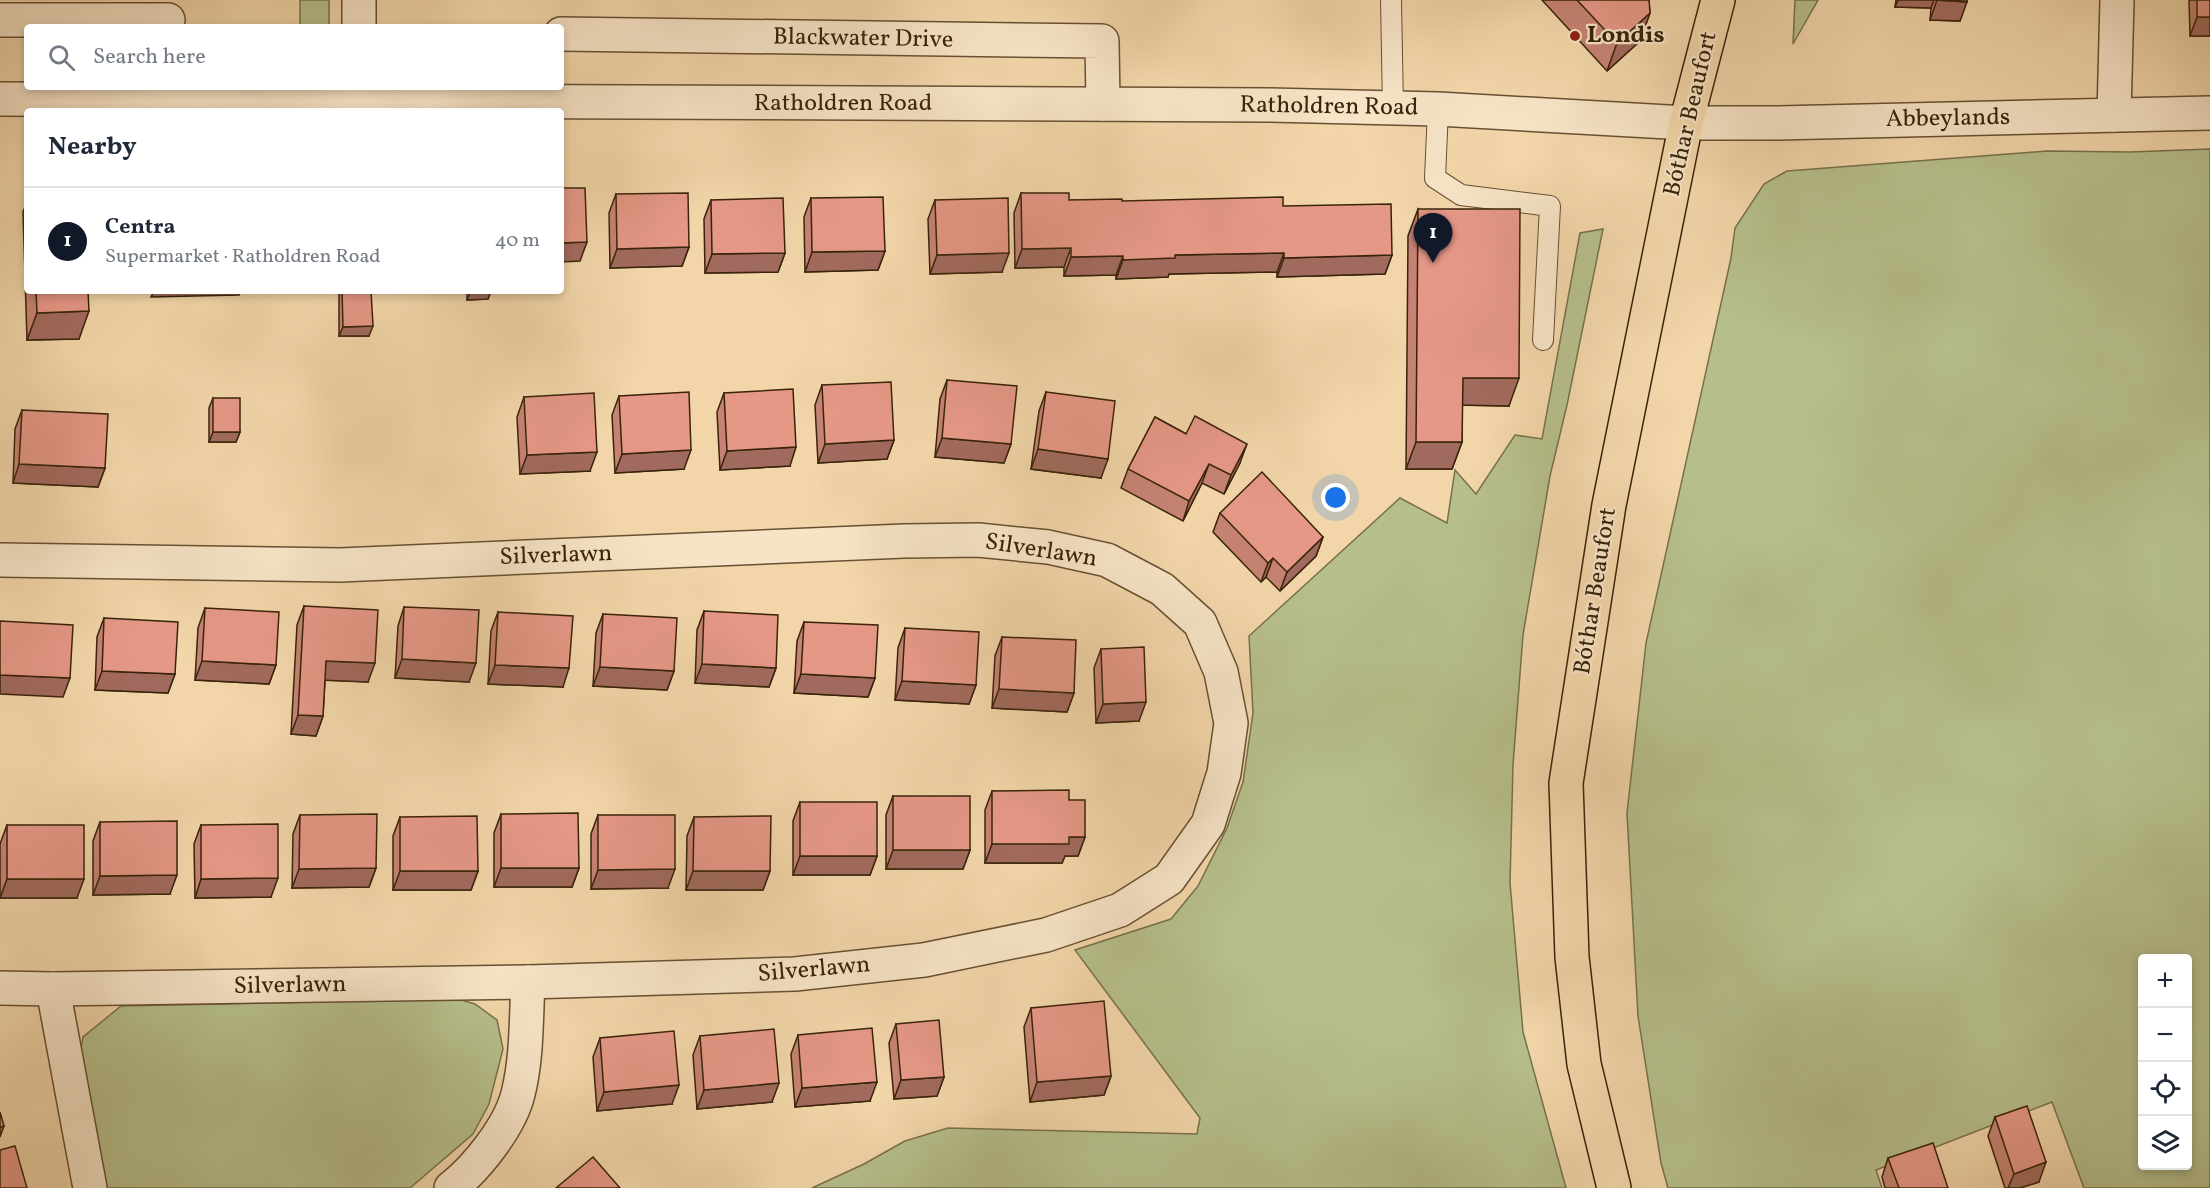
<!DOCTYPE html>
<meta charset="utf-8">
<style>
body{margin:0;font-family:Vollkorn,serif;background:#f2f2f3;color:#1f2937}
.controls{position:absolute;right:18px;bottom:18px;display:grid;overflow:hidden;border-radius:6px;box-shadow:0 3px 9px #0003}
.controls button{width:54px;height:54px;display:grid;place-items:center;padding:0;border:0;border-bottom:2px solid #e0e1e3;background:#fff;color:#1f2937;font:30px sans-serif}
.you{position:absolute;left:1336px;top:498px;width:21px;height:21px;margin:-15px;border:4px solid #fff;border-radius:50%;background:#1a73e8;box-shadow:0 0 0 9px #1a73e833}
.badge{display:grid;place-items:center;width:39px;height:39px;border-radius:50%;background:#111827;color:#fff;font-size:20px;font-weight:700}
.pin{position:absolute;translate:-50% -50px;filter:drop-shadow(0 2px 3px #0008)}
.pin::after{content:'';position:absolute;top:32px;width:21px;height:18px;background:inherit;clip-path:polygon(0 0,100% 0,50% 100%)}
.list{margin:0;padding:0;list-style:none}
h2{display:flex;justify-content:space-between;align-items:center;height:78px;margin:0;padding:0 24px;font-size:26px}
h2 small{font-size:20px;font-weight:400;color:#747a83}
.list li{display:grid;grid-template-columns:39px 1fr auto;gap:18px;align-items:center;box-sizing:border-box;height:108px;padding:0 24px;border-top:2px solid #e0e1e3}
.list b{display:block;font-size:22px;white-space:nowrap}
.list p{margin:0;font-size:20px;white-space:nowrap;color:#747a83}
.list em{font-size:20px;font-style:normal;color:#747a83}
.icon{flex:none;width:33px;height:33px;fill:none;stroke:currentColor;stroke-width:2;stroke-linecap:round;stroke-linejoin:round}
.map{position:relative;flex:none;width:2210px;height:1188px;overflow:hidden}
.search{position:absolute;background:#fff;box-shadow:0 3px 9px #0003;left:24px;top:24px;width:540px;height:66px;display:flex;align-items:center;gap:15px;box-sizing:border-box;padding:0 21px;border-radius:6px;color:#747a83;font-size:22px}
.panel{position:absolute;background:#fff;box-shadow:0 3px 9px #0003;left:24px;top:108px;width:540px;height:186px;border-radius:6px}
.map>svg:first-child{display:block}
</style>
<div class="map">
<svg width="2210" height="1188" viewBox="0 0 2210 1188">
<rect width="100%" height="100%" fill="#f2d6a9"/>
<filter id="stains"><feTurbulence type="fractalNoise" baseFrequency=".00333" numOctaves="4"/><feColorMatrix values="0 0 0 0 .2 0 0 0 0 .09 0 0 0 0 .02 0 0 0 .5 -.17"/></filter>
<radialGradient id="worn" r=".72"><stop offset=".6" stop-color="#630" stop-opacity="0"/><stop offset="1" stop-color="#630" stop-opacity=".3"/></radialGradient>
<g fill="#b6bf8c" stroke="#78714b" stroke-width="1.5" fill-rule="evenodd">
<rect x="300" y="0" width="29" height="27"/>
<polygon points="1795,0 1818,0 1793,44"/>
<path d="M 2210,149 L 2210,1188 L 2084,1188 L 2052,1102 L 1876,1170 L 1882,1188 L 1668,1188 L 1661,1163 L 1638,1016 L 1627,813 L 1646,643 L 1731,258 L 1735,228 L 1764,184 L 1787,171 L 2047,151 L 2130,152 ZM 2142,958 L 2188,958 L 2188,1166 L 2142,1166 Z"/>
<polygon points="1603,229 1567,405 1550,476 1523,635 1513,765 1510,883 1523,1032 1566,1188 812,1188 864,1164 905,1141 948,1128 1197,1134 1200,1118 1075,950 1171,919 1198,886 1227,828 1243,782 1253,713 1249,636 1400,498 1447,523 1455,470 1476,494 1515,435 1542,439 1580,233"/>
<polygon points="448,996 475,1004 497,1020 503,1049 489,1104 473,1134 410,1188 105,1188 79,1059 83,1037 121,1006 411,1000"/>
</g>
<g fill="none" stroke-linecap="round" stroke-linejoin="round">
<defs>
<g id="service">
<polyline points="1391,0 1393,108"/>
<polyline points="1438,109 1435,178 1461,195 1550,206 1543,340"/>
</g>
<g id="minor">
<polyline points="0,20 168,20"/>
<polyline points="359,27 359,0"/>
<polyline points="561,34 1102,41 1103,104"/>
<polyline points="2114,115 2117,0"/>
<polyline points="0,560 340,565 904,541 978,540 1048,547 1107,560 1162,589 1200,623 1221,672 1231,723 1224,773 1208,824 1169,879 1120,910 1046,935 924,960 795,974 528,982 53,989 0,988"/>
<polyline points="53,989 90,1188"/>
<path d="M 451,1188 C 477,1168 510,1126 518,1094 C 527,1058 526,1020 528,982"/>
</g>
<polyline id="tertiary" points="0,99 1267,105 1438,109 1686,123 1776,123 2210,113"/>
<polyline id="primary" points="1614,1188 1584,1064 1572,957 1566,783 1609,505 1686,123 1718,0"/>
</defs>
<use href="#service" stroke="#675032" stroke-width="22"/>
<use href="#minor" stroke="#675032" stroke-width="36"/>
<use href="#tertiary" stroke="#675032" stroke-width="36"/>
<use href="#primary" stroke="#39230a" stroke-width="36"/>
<use href="#service" stroke="#f7e4c7" stroke-width="20"/>
<use href="#minor" stroke="#f7e4c7" stroke-width="33"/>
<use href="#tertiary" stroke="#f7e4c7" stroke-width="33"/>
<use href="#primary" stroke="#f2d6a9" stroke-width="33"/>
</g>
<g fill="#c68374" stroke="#39230a" stroke-width="1.5">
<polygon points="1542,0 1649,0 1650,13 1640,41 1607,71"/>
<polygon points="1896,0 1967,0 1960,21 1930,20 1931,8 1895,7"/>
<polygon points="2189,0 2210,0 2210,36 2190,36"/>
<polygon points="1021,193 1069,200 1283,206 1392,255 1385,274 1277,277 1277,272 1169,274 1168,277 1116,279 1116,275 1064,276 1064,267 1015,268 1014,213"/>
<polygon points="616,194 689,247 682,266 610,268 609,213"/>
<polygon points="811,198 885,251 878,270 805,272 804,217"/>
<polygon points="711,200 785,253 778,272 705,273 704,219"/>
<polygon points="935,200 1002,272 930,274 928,219"/>
<polygon points="27,202 27,291 88,291 79,339 27,340 23,212"/>
<polygon points="1418,209 1509,406 1462,405 1462,442 1452,469 1406,469 1408,236"/>
<polygon points="340,291 371,291 369,336 339,336 339,295"/>
<polygon points="467,291 491,291 488,299 467,300"/>
<polygon points="947,380 1011,444 1004,463 935,457 940,399"/>
<polygon points="822,385 894,440 887,459 818,463 815,405"/>
<polygon points="1046,392 1101,478 1031,469 1039,411"/>
<polygon points="724,393 790,466 720,470 717,412"/>
<polygon points="619,396 684,469 615,473 612,415"/>
<polygon points="524,397 590,471 520,474 517,417"/>
<polygon points="213,398 240,432 236,442 209,442 209,408"/>
<polygon points="22,410 105,468 98,487 13,483 15,429"/>
<polygon points="1155,417 1240,463 1224,494 1202,483 1183,521 1121,488 1128,469"/>
<polygon points="1220,513 1323,537 1316,556 1280,591 1266,577 1261,582 1213,532"/>
<polygon points="304,606 368,682 325,680 323,716 316,736 291,734 297,625"/>
<polygon points="404,607 469,682 395,678 398,626"/>
<polygon points="205,608 276,665 269,684 195,680 198,628"/>
<polygon points="704,611 776,668 769,687 695,683 697,630"/>
<polygon points="498,612 563,687 488,684 491,631"/>
<polygon points="603,614 674,671 667,690 593,686 596,633"/>
<polygon points="104,618 175,674 168,693 95,690 97,637"/>
<polygon points="804,622 875,678 868,697 794,693 797,641"/>
<polygon points="905,628 976,685 969,704 895,700 898,648"/>
<polygon points="1002,637 1074,693 1067,712 992,708 995,656"/>
<polygon points="1101,649 1139,721 1096,723 1094,668"/>
<polygon points="992,791 1069,800 1085,837 1078,856 1065,856 1062,863 985,863 985,810"/>
<polygon points="893,796 970,850 963,869 886,869 886,815"/>
<polygon points="800,802 877,856 870,875 793,875 793,821"/>
<polygon points="501,814 579,868 572,887 494,887 494,833"/>
<polygon points="300,815 376,868 369,887 292,888 293,834"/>
<polygon points="598,815 668,888 591,889 591,834"/>
<polygon points="400,817 478,871 471,890 393,890 393,836"/>
<polygon points="694,817 770,871 763,890 686,890 687,836"/>
<polygon points="100,822 170,894 93,895 93,841"/>
<polygon points="7,825 77,898 0,898 0,844"/>
<polygon points="201,825 271,897 195,898 194,844"/>
<polygon points="1031,1008 1111,1076 1104,1095 1030,1102 1024,1027"/>
<polygon points="896,1024 944,1077 937,1096 894,1099 889,1043"/>
<polygon points="798,1035 870,1101 795,1107 791,1054"/>
<polygon points="700,1036 772,1102 697,1109 693,1055"/>
<polygon points="600,1038 672,1104 597,1111 593,1057"/>
<polygon points="1995,1117 2039,1182 2020,1188 2005,1188 1988,1136"/>
<polygon points="1888,1158 1948,1188 1885,1188 1882,1177"/>
</g>
<g fill="#a16a5e" stroke="#39230a" stroke-width="1.5">
<polygon points="1898,0 1934,0 1931,8 1895,7"/>
<polygon points="1937,0 1967,2 1960,21 1930,20"/>
<polygon points="1650,13 1640,41 1607,71 1617,43"/>
<polygon points="2197,17 2210,17 2210,36 2190,36"/>
<polygon points="587,242 580,261 561,262 561,243"/>
<polygon points="689,247 682,266 610,268 617,249"/>
<polygon points="1071,248 1064,267 1015,268 1022,249"/>
<polygon points="885,251 878,270 805,272 812,252"/>
<polygon points="785,253 778,272 705,273 712,254"/>
<polygon points="1009,253 1002,272 930,274 937,255"/>
<polygon points="1284,253 1277,272 1169,274 1168,277 1116,279 1123,260 1175,255"/>
<polygon points="1392,255 1385,274 1277,277 1284,258"/>
<polygon points="1123,256 1116,275 1064,276 1071,257"/>
<polygon points="154,291 241,291 239,295 151,297"/>
<polygon points="386,291 446,291 386,292"/>
<polygon points="471,291 491,291 488,299 467,300"/>
<polygon points="89,311 79,339 27,340 37,313"/>
<polygon points="373,326 369,336 339,336 343,327"/>
<polygon points="1463,378 1519,378 1509,406 1453,405"/>
<polygon points="213,432 240,432 236,442 209,442"/>
<polygon points="942,438 1011,444 1004,463 935,457"/>
<polygon points="894,440 887,459 818,463 825,444"/>
<polygon points="1416,442 1462,442 1452,469 1406,469"/>
<polygon points="1247,444 1240,463 1224,494 1231,475"/>
<polygon points="796,447 790,466 720,470 727,451"/>
<polygon points="1038,449 1108,459 1101,478 1031,469"/>
<polygon points="691,450 684,469 615,473 622,454"/>
<polygon points="597,452 590,471 520,474 527,455"/>
<polygon points="19,464 105,468 98,487 13,483"/>
<polygon points="1209,464 1202,483 1183,521 1189,501"/>
<polygon points="1323,537 1316,556 1280,591 1287,572"/>
<polygon points="1273,558 1266,577 1261,582 1268,563"/>
<polygon points="402,659 476,663 469,682 395,678"/>
<polygon points="202,661 276,665 269,684 195,680"/>
<polygon points="326,661 375,663 368,682 319,680"/>
<polygon points="702,664 776,668 769,687 695,683"/>
<polygon points="495,665 569,668 563,687 488,684"/>
<polygon points="600,667 674,671 667,690 593,686"/>
<polygon points="102,671 175,674 168,693 95,690"/>
<polygon points="801,674 875,678 868,697 794,693"/>
<polygon points="0,675 70,678 63,697 0,694"/>
<polygon points="902,681 976,685 969,704 895,700"/>
<polygon points="999,689 1074,693 1067,712 992,708"/>
<polygon points="1146,702 1139,721 1096,723 1103,704"/>
<polygon points="298,715 323,716 316,736 291,734"/>
<polygon points="1069,837 1085,837 1078,856 1065,856 1062,863 985,863 992,844"/>
<polygon points="893,850 970,850 963,869 886,869"/>
<polygon points="800,856 877,856 870,875 793,875"/>
<polygon points="376,868 369,887 292,888 299,869"/>
<polygon points="501,868 579,868 572,887 494,887"/>
<polygon points="675,869 668,888 591,889 598,870"/>
<polygon points="400,871 478,871 471,890 393,890"/>
<polygon points="693,871 770,871 763,890 686,890"/>
<polygon points="177,875 170,894 93,895 100,876"/>
<polygon points="278,878 271,897 195,898 201,879"/>
<polygon points="7,879 84,879 77,898 0,898"/>
<polygon points="1111,1076 1104,1095 1030,1102 1037,1082"/>
<polygon points="944,1077 937,1096 894,1099 901,1080"/>
<polygon points="877,1082 870,1101 795,1107 802,1088"/>
<polygon points="779,1083 772,1102 697,1109 704,1090"/>
<polygon points="679,1085 672,1104 597,1111 604,1092"/>
<polygon points="4,1126 0,1137 0,1127"/>
<polygon points="2046,1162 2039,1182 2020,1188 2008,1188 2014,1174"/>
</g>
<g fill="#e69887" stroke="#39230a" stroke-width="1.5">
<polygon points="1577,0 1649,0 1650,13 1617,43"/>
<polygon points="1937,0 1967,0 1967,2"/>
<rect x="2197" y="0" width="13" height="17"/>
<polygon points="561,188 585,188 587,242 561,243"/>
<polygon points="688,193 689,247 617,249 616,194"/>
<polygon points="1021,193 1069,193 1069,200 1122,199 1122,201 1283,197 1283,206 1391,204 1392,255 1284,258 1284,253 1175,255 1175,258 1123,260 1123,256 1071,257 1071,248 1022,249"/>
<polygon points="883,197 885,251 812,252 811,198"/>
<polygon points="783,198 785,253 712,254 711,200"/>
<polygon points="1008,198 1009,253 937,255 935,200"/>
<polygon points="1418,209 1520,209 1519,378 1463,378 1462,442 1416,442"/>
<polygon points="36,291 88,291 89,311 37,313"/>
<polygon points="342,291 371,291 373,326 343,327"/>
<polygon points="947,380 1017,386 1011,444 942,438"/>
<polygon points="891,382 894,440 825,444 822,385"/>
<polygon points="793,389 796,447 727,451 724,393"/>
<polygon points="689,392 691,450 622,454 619,396"/>
<polygon points="1046,392 1115,401 1108,459 1038,449"/>
<polygon points="594,393 597,452 527,455 524,397"/>
<rect x="213" y="398" width="27" height="34"/>
<polygon points="22,410 108,414 105,468 19,464"/>
<polygon points="1195,416 1247,444 1231,475 1209,464 1189,501 1128,469 1155,417 1186,434"/>
<polygon points="1262,472 1323,537 1287,572 1273,558 1268,563 1220,513"/>
<polygon points="304,606 378,610 375,663 326,661 323,716 298,715"/>
<polygon points="404,607 479,610 476,663 402,659"/>
<polygon points="205,608 279,612 276,665 202,661"/>
<polygon points="704,611 778,615 776,668 702,664"/>
<polygon points="498,612 573,616 569,668 495,665"/>
<polygon points="603,614 677,618 674,671 600,667"/>
<polygon points="104,618 178,622 175,674 102,671"/>
<polygon points="0,621 73,625 70,678 0,675"/>
<polygon points="804,622 878,625 875,678 801,674"/>
<polygon points="905,628 979,632 976,685 902,681"/>
<polygon points="1002,637 1076,640 1074,693 999,689"/>
<polygon points="1144,647 1146,702 1103,704 1101,649"/>
<polygon points="1069,790 1069,800 1085,800 1085,837 1069,837 1069,844 992,844 992,791"/>
<rect x="893" y="796" width="77" height="54"/>
<rect x="800" y="802" width="77" height="54"/>
<polygon points="578,813 579,868 501,868 501,814"/>
<polygon points="377,814 376,868 299,869 300,815"/>
<polygon points="598,815 675,815 675,869 598,870"/>
<polygon points="477,816 478,871 400,871 400,817"/>
<polygon points="771,816 770,871 693,871 694,817"/>
<polygon points="177,821 177,875 100,876 100,822"/>
<polygon points="278,824 278,878 201,879 201,825"/>
<rect x="7" y="825" width="77" height="54"/>
<polygon points="1104,1001 1111,1076 1037,1082 1031,1008"/>
<polygon points="939,1020 944,1077 901,1080 896,1024"/>
<polygon points="872,1028 877,1082 802,1088 798,1035"/>
<polygon points="774,1029 779,1083 704,1090 700,1036"/>
<polygon points="674,1031 679,1085 604,1092 600,1038"/>
<polygon points="2027,1106 2046,1162 2014,1174 1995,1117"/>
<polygon points="0,1112 4,1126 0,1127"/>
<polygon points="1933,1143 1948,1188 1899,1188 1888,1158"/>
<polygon points="15,1146 27,1188 0,1188 0,1150"/>
<polygon points="593,1157 620,1188 556,1188"/>
</g>
<circle fill="#8f2418" stroke="#f7e4c7" stroke-width="2" cx="1575" cy="36" r="6"/>
<g text-anchor="middle" dominant-baseline="central" stroke-width="4.5" stroke-linejoin="round" paint-order="stroke">
<g font-size="24" font-weight="bold" fill="#39230a" stroke="#f7e4c7" text-anchor="start">
<text x="1587" y="36">Londis</text>
</g>
<g font-size="24" fill="#39230a" stroke="#f7e4c7">
<text transform="translate(863 39) rotate(1)">Blackwater Drive</text>
<text x="843" y="104">Ratholdren Road</text>
<text transform="translate(1329 107) rotate(1)">Ratholdren Road</text>
<text transform="translate(1691 114) rotate(-77)">Bóthar Beaufort</text>
<text transform="translate(1948 119) rotate(-1)">Abbeylands</text>
<text transform="translate(1041 551) rotate(9)">Silverlawn</text>
<text transform="translate(556 556) rotate(-2)">Silverlawn</text>
<text transform="translate(1596 591) rotate(-81)">Bóthar Beaufort</text>
<text transform="translate(814 970) rotate(-5)">Silverlawn</text>
<text transform="translate(290 986) rotate(-1)">Silverlawn</text>
</g>
</g>
<rect width="100%" height="100%" filter="url(#stains)"/>
<rect width="100%" height="100%" fill="url(#worn)"/>
</svg>
<div class="controls">
<button>+</button>
<button>−</button>
<button><svg class="icon" aria-label="locate" viewBox="0 0 24 24"><circle cx="12" cy="12" r="6"/><path d="M12 2v4M12 18v4M2 12h4M18 12h4"/></svg></button>
<button><svg class="icon" aria-label="layers" viewBox="0 0 24 24"><path d="M12 4l9 5-9 5-9-5zM3 14l9 5 9-5"/></svg></button>
</div>
<div class="you"></div>
<div class="pin badge" style="left:1433px;top:263px">1</div>
<div class="search"><svg class="icon" aria-label="search" viewBox="0 0 24 24"><circle cx="10" cy="10" r="6"/><path d="M15 15l6 6"/></svg>Search here</div>
<section class="panel">
<h2>Nearby<small></small></h2>
<ul class="list">
<li><span class="badge">1</span><div><b>Centra</b><p>Supermarket · Ratholdren Road</p></div><em>40 m</em></li>
</ul>
</section>
</div>
